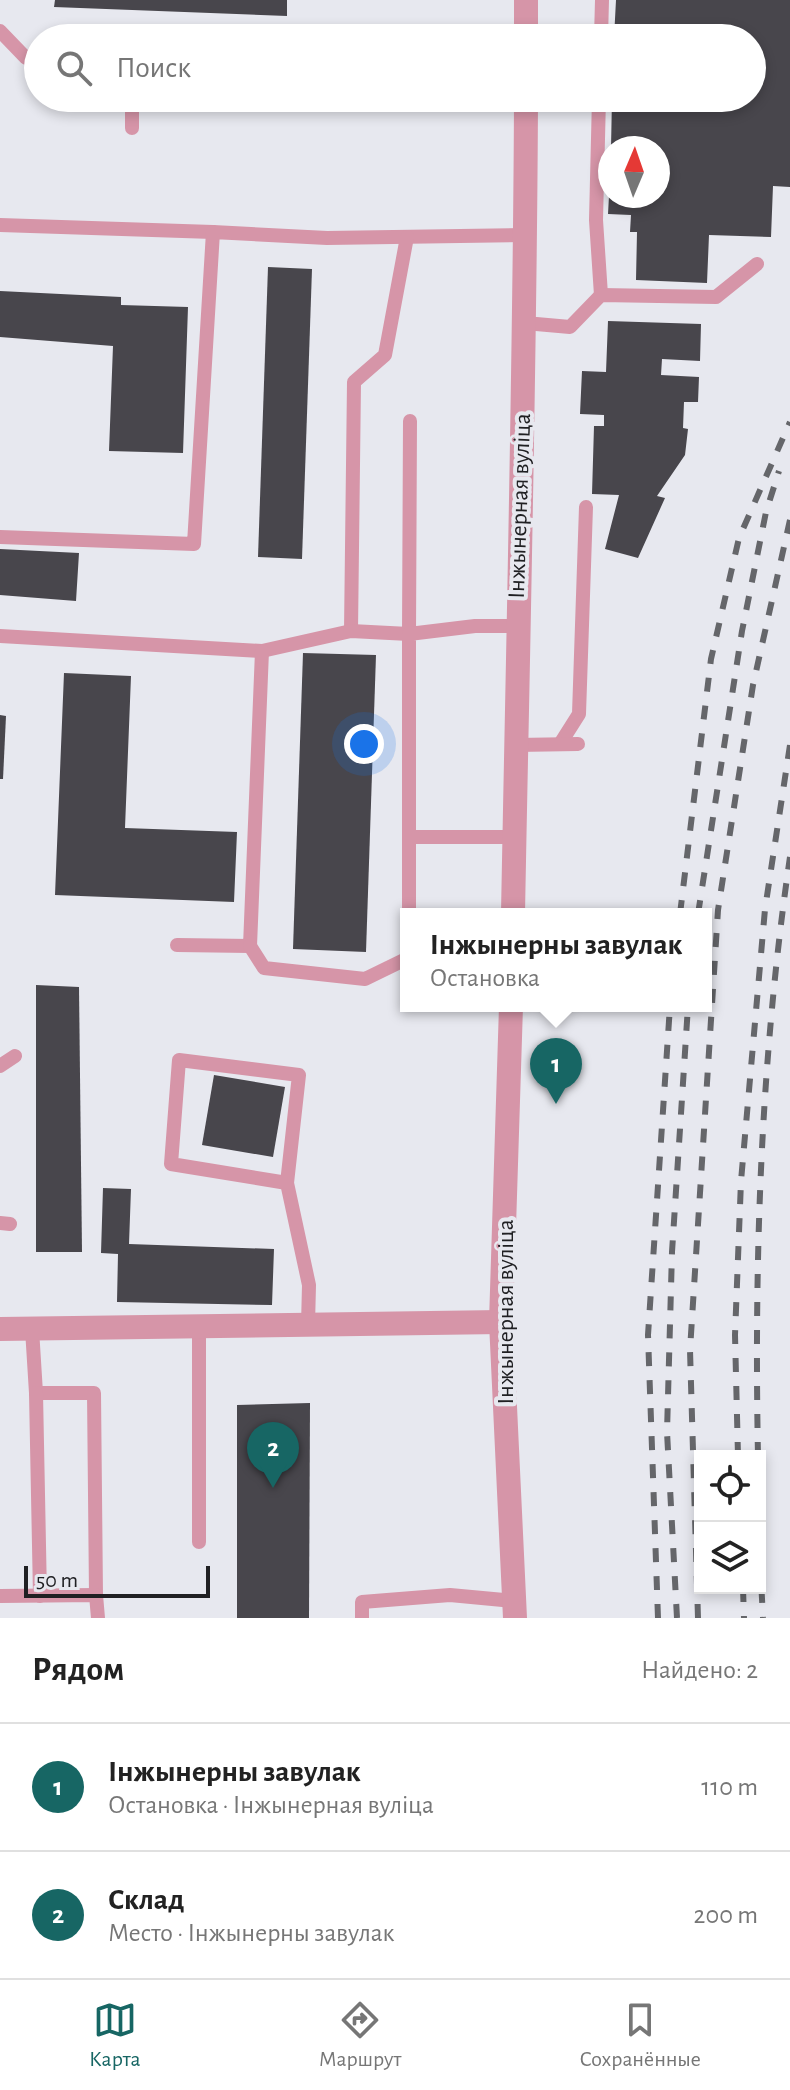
<!DOCTYPE html>
<html lang="ru">
<meta charset="utf-8">
<style>
body{margin:0;font-family:"Alegreya Sans",sans-serif;background:#f6f6f6;color:#222}
.controls{position:absolute;right:24px;bottom:24px;display:grid;overflow:hidden;border-radius:0px;box-shadow:0 4px 12px #0003}
.controls button{width:72px;height:72px;display:grid;place-items:center;padding:0;border:0;border-bottom:2px solid #e0e0e0;background:#fff;color:#222;font:40px sans-serif}
.compass{position:absolute;left:598px;top:136px;width:72px;height:72px;border-radius:50%;background:#fff;box-shadow:0 4px 12px #0003;rotate:2deg}
.scale{position:absolute;left:24px;bottom:20px;width:186px;box-sizing:border-box;padding-left:8px;border:4px solid #202023;border-top:0;font-size:22px;line-height:28px;white-space:nowrap;color:#202023;-webkit-text-stroke:6px #e7e8ef;paint-order:stroke}
.you{position:absolute;left:364px;top:744px;width:28px;height:28px;margin:-20px;border:6px solid #fff;border-radius:50%;background:#1a73e8;box-shadow:0 0 0 12px #1a73e833}
.badge{display:grid;place-items:center;width:52px;height:52px;border-radius:50%;background:#176664;color:#fff;font-size:26px;font-weight:700}
.pin{position:absolute;translate:-50% -66px;filter:drop-shadow(0 2px 4px #0008)}
.pin::after{content:'';position:absolute;top:42px;width:28px;height:24px;background:inherit;clip-path:polygon(0 0,100% 0,50% 100%)}
.popup{position:absolute;left:400px;top:908px;width:312px;height:104px;box-sizing:border-box;display:grid;place-content:center;border-radius:0px;background:#fff;filter:drop-shadow(0 2px 6px #0005);font-size:26px;white-space:nowrap;color:#767676}
.popup b{font-size:30px;color:#222}
.popup::after{content:'';position:absolute;left:50%;top:100%;margin-left:-16px;border:16px solid transparent;border-top-color:#fff}
.list{margin:0;padding:0;list-style:none}
h2{display:flex;justify-content:space-between;align-items:center;height:104px;margin:0;padding:0 32px;font-size:34px}
h2 small{font-size:26px;font-weight:400;color:#767676}
.list li{display:grid;grid-template-columns:52px 1fr auto;gap:24px;align-items:center;box-sizing:border-box;height:128px;padding:0 32px;border-top:2px solid #e0e0e0}
.list b{display:block;font-size:30px;white-space:nowrap}
.list p{margin:0;font-size:26px;white-space:nowrap;color:#767676}
.list em{font-size:26px;font-style:normal;color:#767676}
.icon{flex:none;width:44px;height:44px;fill:none;stroke:currentColor;stroke-width:2;stroke-linecap:round;stroke-linejoin:round}
.map{position:relative;flex:none;width:790px;height:1618px;overflow:hidden}
.search{position:absolute;background:#fff;box-shadow:0 4px 12px #0003;left:24px;right:24px;top:24px;height:88px;display:flex;align-items:center;gap:20px;box-sizing:border-box;padding:0 28px;border-radius:44px;color:#767676;font-size:30px}
.sheet{height:360px;background:#fff}
nav{display:flex;justify-content:space-around;align-items:center;box-sizing:border-box;height:112px;border-top:2px solid #e0e0e0;background:#fff;font-size:22px;color:#767676}
nav a{display:grid;justify-items:center;gap:4px}
nav .on{color:#176664}
.map>svg:first-child{display:block}
</style>
<div class="map">
<svg width="790" height="1618" viewBox="0 0 790 1618">
<rect width="100%" height="100%" fill="#e7e8ef"/>
<g fill="#48464c">
<polygon points="55,0 287,0 287,16 54,7"/>
<polygon points="616,0 790,0 790,187 773,186 771,237 709,235 707,283 636,280 637,232 630,232 631,215 608,214 609,196 658,196 658,148 611,148 612,98 752,98 752,38 614,38"/>
<polygon points="268,267 312,269 302,559 258,557"/>
<polygon points="0,291 121,297 121,305 188,307 183,453 109,451 113,346 0,337"/>
<polygon points="608,321 701,324 700,361 662,359 661,375 699,377 698,402 684,402 683,428 688,429 685,455 657,496 665,498 638,558 605,549 619,495 592,494 594,426 604,426 604,415 580,414 582,371 606,372"/>
<polygon points="0,549 79,553 76,601 0,595"/>
<polygon points="303,653 376,655 366,952 293,949"/>
<polygon points="64,673 131,676 125,828 237,832 234,902 55,895"/>
<polygon points="0,715 6,716 3,779 0,779"/>
<polygon points="36,985 79,987 82,1252 36,1252"/>
<polygon points="214,1075 285,1087 273,1157 202,1145"/>
<polygon points="103,1188 131,1189 129,1244 274,1249 272,1305 117,1302 118,1254 101,1253"/>
<polygon points="310,1403 309,1618 237,1618 237,1405"/>
</g>
<g fill="none" stroke-linecap="round" stroke-linejoin="round">
<g stroke="#d695a8" stroke-width="14">
<polyline points="0,31 26,58 38,58"/>
<polyline points="601,38 602,0"/>
<polyline points="599,98 596,220 601,295"/>
<polyline points="132,128 132,98"/>
<polyline points="0,225 213,232"/>
<polyline points="525,323 570,327 601,295 716,297 757,264"/>
<polyline points="0,537 194,544 213,232 327,238 525,235"/>
<polyline points="351,631 354,382 385,355 407,237"/>
<polyline points="0,636 262,651 351,631 409,634 410,421"/>
<polyline points="560,744 579,714 586,507"/>
<polyline points="516,745 578,744"/>
<polyline points="409,837 514,837"/>
<polyline points="409,914 409,634 475,626 516,626"/>
<polyline points="177,945 250,946 262,651"/>
<polyline points="250,946 264,968 365,979 406,959"/>
<polyline points="0,1066 15,1056"/>
<polyline points="287,1183 171,1164 179,1060 299,1075 287,1183 309,1285 308,1325"/>
<polyline points="0,1223 10,1224"/>
<polyline points="199,1326 199,1542"/>
<polyline points="32,1329 36,1393 94,1393 96,1595"/>
<polyline points="36,1393 40,1596"/>
<polyline points="0,1596 96,1595 98,1618"/>
<polyline points="362,1618 362,1602 450,1595 514,1601"/>
</g>
<g stroke="#d695a8" stroke-width="24">
<polyline points="526,0 526,38"/>
<path d="M 513,914 C 518,642 525,370 526,98"/>
<polyline points="511,1006 501,1322 515,1618"/>
<polyline points="0,1329 501,1322"/>
</g>
<g stroke="#65666a" stroke-width="6" stroke-dasharray="14 14" stroke-linecap="butt">
<polyline points="680,914 711,659 739,538 790,422"/>
<polyline points="698,914 742,631 766,512 779,471"/>
<polyline points="738,1456 735,1335 741,1181 765,909 790,745"/>
<path d="M 758,1456 C 754,1257 761,1055 790,857"/>
<polyline points="760,1561 763,1618"/>
<polyline points="743,1588 744,1618"/>
<polyline points="658,1618 648,1335 670,1006"/>
<polyline points="677,1618 667,1432 672,1252 688,1006"/>
<polyline points="698,1618 690,1350 718,910 753,685 790,520"/>
</g>
</g>
<g text-anchor="middle" dominant-baseline="central" stroke-width="8" stroke-linejoin="round" paint-order="stroke">
<g font-size="24" fill="#202023" stroke="#e7e8ef">
<text transform="translate(520 506) rotate(-88)">Інжынерная вуліца</text>
<text transform="translate(506 1312) rotate(-90)">Інжынерная вуліца</text>
</g>
</g>
</svg>
<div class="controls">
<button><svg class="icon" aria-label="locate" viewBox="0 0 24 24"><circle cx="12" cy="12" r="6"/><path d="M12 2v4M12 18v4M2 12h4M18 12h4"/></svg></button>
<button><svg class="icon" aria-label="layers" viewBox="0 0 24 24"><path d="M12 4l9 5-9 5-9-5zM3 14l9 5 9-5"/></svg></button>
</div>
<svg class="compass" viewBox="-18 -18 36 36"><path d="M0-13l5 13h-10z" fill="#e53935"/><path d="M0 13l5-13h-10z" fill="#767676"/></svg>
<div class="scale">50 m</div>
<div class="you"></div>
<div class="pin badge" style="left:556px;top:1104px">1</div>
<div class="popup"><b>Інжынерны завулак</b>Остановка</div>
<div class="pin badge" style="left:273px;top:1488px">2</div>
<div class="search"><svg class="icon" aria-label="search" viewBox="0 0 24 24"><circle cx="10" cy="10" r="6"/><path d="M15 15l6 6"/></svg>Поиск</div>
</div>
<section class="sheet">
<h2>Рядом<small>Найдено: 2</small></h2>
<ul class="list">
<li><span class="badge">1</span><div><b>Інжынерны завулак</b><p>Остановка · Інжынерная вуліца</p></div><em>110 m</em></li>
<li><span class="badge">2</span><div><b>Склад</b><p>Место · Інжынерны завулак</p></div><em>200 m</em></li>
</ul>
</section>
<nav>
<a class="on"><svg class="icon" aria-label="map" viewBox="0 0 24 24"><path d="M3 6l6-2 6 2 6-2v14l-6 2-6-2-6 2zM9 4v14M15 6v14"/></svg>Карта</a>
<a><svg class="icon" aria-label="directions" viewBox="0 0 24 24"><path d="M12 3l9 9-9 9-9-9zM9 14v-3h6M13 9l2 2-2 2"/></svg>Маршрут</a>
<a><svg class="icon" aria-label="saved" viewBox="0 0 24 24"><path d="M7 4h10v16l-5-4-5 4z"/></svg>Сохранённые</a>
</nav>
